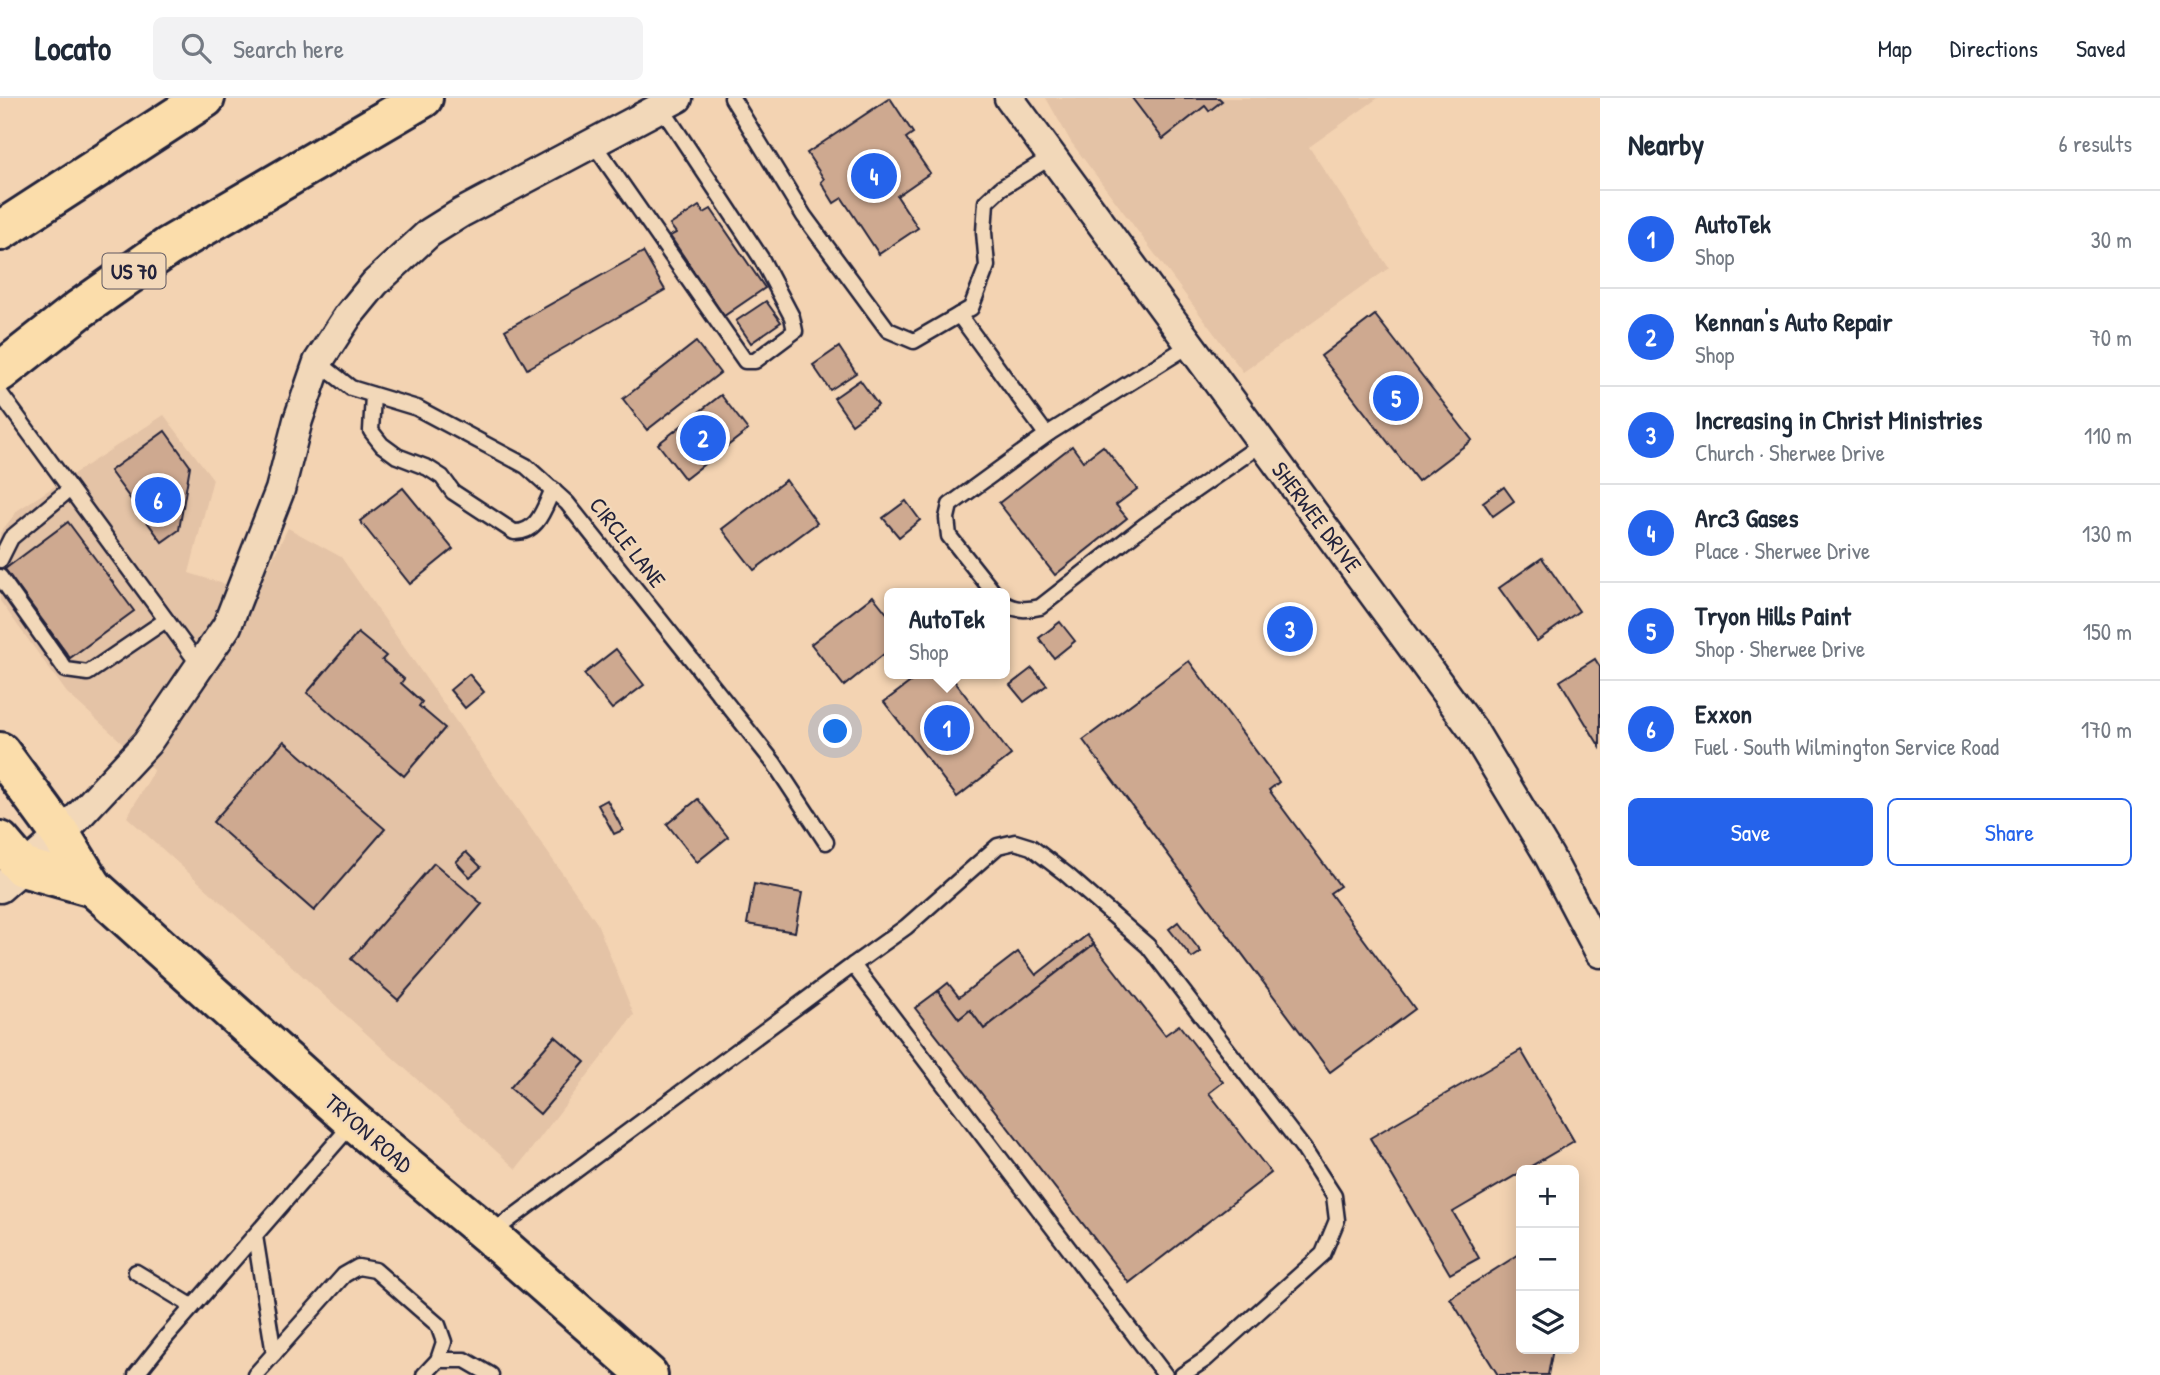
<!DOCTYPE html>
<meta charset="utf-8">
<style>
body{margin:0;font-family:"Patrick Hand",sans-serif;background:#f2f2f3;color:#1f2937}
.controls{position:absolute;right:21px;bottom:21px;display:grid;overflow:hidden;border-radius:10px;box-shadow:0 4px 18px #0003}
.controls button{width:63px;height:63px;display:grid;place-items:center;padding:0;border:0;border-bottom:2px solid #e0e1e3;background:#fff;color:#1f2937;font:35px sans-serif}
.you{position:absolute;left:836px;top:634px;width:24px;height:24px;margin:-18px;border:5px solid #fff;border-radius:50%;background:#1a73e8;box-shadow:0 0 0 10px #1a73e833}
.badge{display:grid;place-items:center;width:46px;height:46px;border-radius:50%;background:#2563eb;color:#fff;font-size:23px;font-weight:700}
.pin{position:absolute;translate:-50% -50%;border:4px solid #fff;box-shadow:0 2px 7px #0006}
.popup{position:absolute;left:884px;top:490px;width:126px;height:91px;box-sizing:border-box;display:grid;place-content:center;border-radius:10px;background:#fff;filter:drop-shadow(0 2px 5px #0005);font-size:23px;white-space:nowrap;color:#747a83}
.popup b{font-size:26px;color:#1f2937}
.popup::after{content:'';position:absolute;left:50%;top:100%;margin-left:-14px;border:14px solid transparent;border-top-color:#fff}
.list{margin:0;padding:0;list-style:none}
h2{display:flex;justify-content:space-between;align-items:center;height:91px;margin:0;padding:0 28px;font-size:30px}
h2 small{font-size:23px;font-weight:400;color:#747a83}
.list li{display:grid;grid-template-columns:46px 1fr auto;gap:21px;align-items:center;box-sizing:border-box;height:98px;padding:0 28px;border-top:2px solid #e0e1e3}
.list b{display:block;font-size:26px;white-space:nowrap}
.list p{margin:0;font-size:23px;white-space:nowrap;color:#747a83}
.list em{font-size:23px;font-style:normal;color:#747a83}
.actions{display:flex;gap:14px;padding:21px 28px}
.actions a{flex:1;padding:16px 0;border:2px solid #2563eb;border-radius:10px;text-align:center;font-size:24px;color:#2563eb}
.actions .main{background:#2563eb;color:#fff}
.icon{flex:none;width:38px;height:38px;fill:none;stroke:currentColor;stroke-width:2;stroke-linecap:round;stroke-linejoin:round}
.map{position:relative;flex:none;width:1600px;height:1277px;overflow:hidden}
header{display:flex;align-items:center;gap:42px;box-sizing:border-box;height:98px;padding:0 35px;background:#fff;border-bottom:2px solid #e0e1e3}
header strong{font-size:33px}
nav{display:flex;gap:38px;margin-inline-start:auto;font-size:24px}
.search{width:490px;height:63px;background:#f2f2f3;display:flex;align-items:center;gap:18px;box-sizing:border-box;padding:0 24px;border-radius:10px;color:#747a83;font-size:26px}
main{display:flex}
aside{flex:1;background:#fff}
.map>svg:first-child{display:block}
</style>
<header>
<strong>Locato</strong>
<div class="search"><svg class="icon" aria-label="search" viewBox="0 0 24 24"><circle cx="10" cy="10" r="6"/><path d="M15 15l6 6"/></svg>Search here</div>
<nav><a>Map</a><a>Directions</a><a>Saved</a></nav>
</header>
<main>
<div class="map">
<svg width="1600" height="1277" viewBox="0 0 1600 1277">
<rect width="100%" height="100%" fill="#f3d3b2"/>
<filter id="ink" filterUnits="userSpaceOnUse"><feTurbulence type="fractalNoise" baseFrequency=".0143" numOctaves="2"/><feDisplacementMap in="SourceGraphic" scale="14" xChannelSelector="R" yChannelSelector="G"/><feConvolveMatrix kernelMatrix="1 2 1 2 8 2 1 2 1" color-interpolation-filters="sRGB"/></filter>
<g filter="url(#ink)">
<g fill="#e4c3a6">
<polygon points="1046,0 1378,0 1309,49 1389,170 1243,274 1071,44"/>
<polygon points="164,317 213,381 189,475 255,496 288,430 341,459 597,825 634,917 516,1071 127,719 154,673 67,595 0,503 0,435 18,412"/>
</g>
<g fill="#cea990" stroke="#22223b" stroke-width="2">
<polygon points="890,0 913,35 906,40 930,75 897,98 918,130 879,156 842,100 834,105 821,84 824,81 807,55"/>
<polygon points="1132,0 1219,0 1222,3 1209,13 1205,8 1163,41"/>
<polygon points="699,108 704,115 711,111 765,190 724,218 670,138 676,135 670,127"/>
<polygon points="643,154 665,192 527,271 505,232"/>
<polygon points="766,203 781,224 751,245 736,223"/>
<polygon points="1375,217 1472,342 1418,383 1321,258"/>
<polygon points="696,244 720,275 647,332 623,301"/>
<polygon points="839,249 856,275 830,292 813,267"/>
<polygon points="860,282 878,307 852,326 834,300"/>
<polygon points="721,297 748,332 685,381 658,346"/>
<polygon points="165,333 190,368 179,432 162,444 110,373"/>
<polygon points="1072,348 1083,363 1103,348 1137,391 1116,407 1127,420 1055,477 999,405"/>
<polygon points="786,382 817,425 754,472 722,431"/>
<polygon points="1504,389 1514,403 1493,418 1483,404"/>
<polygon points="403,390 453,451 410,486 360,423"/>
<polygon points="906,403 920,422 899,439 883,420"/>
<polygon points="68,424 134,513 70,560 5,471"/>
<polygon points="1542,460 1579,513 1537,543 1499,490"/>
<polygon points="873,498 889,518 889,552 844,588 811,546"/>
<polygon points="1060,524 1075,543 1054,560 1039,540"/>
<polygon points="358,535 386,558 382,562 404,581 401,585 422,604 419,608 445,630 404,678 307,595"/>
<polygon points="616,551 644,587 612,611 584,576"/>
<polygon points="1595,561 1600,569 1600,649 1560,583"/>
<polygon points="1189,563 1279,684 1269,692 1340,788 1330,795 1415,911 1330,974 1083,642"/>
<polygon points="1032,570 1047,587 1024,604 1010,587"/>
<polygon points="469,576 484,594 465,610 450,592"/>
<polygon points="921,576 949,576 1011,657 957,699 884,604"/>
<polygon points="284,643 385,731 314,813 213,724"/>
<polygon points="698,701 728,739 697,764 667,726"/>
<polygon points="607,702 623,732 614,736 598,707"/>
<polygon points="466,754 481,769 470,779 456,764"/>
<polygon points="434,765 482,806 398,902 351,861"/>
<polygon points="754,786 802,795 795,834 747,826"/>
<polygon points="1178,824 1201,854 1192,860 1169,831"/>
<polygon points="1087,837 1094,846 984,931 970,912 959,921 938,893 948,885 959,899 1018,854 1036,877"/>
<polygon points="1094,846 1165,937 1179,927 1223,984 1209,995 1271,1075 1129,1185 915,910 938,893 959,921 970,912 984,931"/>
<polygon points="555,938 585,964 540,1016 510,990"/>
<polygon points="1521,952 1574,1043 1453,1114 1479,1160 1450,1176 1370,1040"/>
<polygon points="1521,1155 1521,1251 1553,1251 1548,1277 1498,1277 1450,1200"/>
</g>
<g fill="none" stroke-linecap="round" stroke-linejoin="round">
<defs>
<g id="service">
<polyline points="732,0 804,118 888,232 914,243 971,210 987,168 984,134 986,104 1001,90 1051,59"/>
<polyline points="593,45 745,263 755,263 795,233 792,219 761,160 661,9"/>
<polyline points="959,217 1043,332 1049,335 1190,247"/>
<polyline points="318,264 351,290 417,310 526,368 567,405 774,665 826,744"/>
<polyline points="0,295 200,568"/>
<path d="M 373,297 L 371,333 L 382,347 L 397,358 L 428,370 L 442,379 L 453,394 L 514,434 C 538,435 544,410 553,391"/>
<polyline points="0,462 11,440 70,391"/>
<polyline points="0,479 66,572 88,575 166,522"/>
<polyline points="994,495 949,438 947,420 950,407 1049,335"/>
<path d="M 1005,506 C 1016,513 1028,512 1040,509 L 1145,427 L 1263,345"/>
<polyline points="853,867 906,829 998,748 1015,744 1031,749 1066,776 1148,848 1303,1050 1334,1098 1337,1122 1323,1156 1206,1261 1182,1277"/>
<polyline points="490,1136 853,867 1165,1277"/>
<polyline points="255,1138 274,1256"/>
<polyline points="136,1174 192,1208"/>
<polyline points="438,1262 465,1262 491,1277"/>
<polyline points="136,1277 167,1238 353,1025"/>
<polyline points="255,1277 344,1177 358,1169 375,1172 438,1227 444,1244 438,1262 424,1277"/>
</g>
<g id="minor">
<polyline points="1009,0 1473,632 1549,758 1600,855"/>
<polyline points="0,790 61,737 147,645 227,528 280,392 298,322 318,264 348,218 375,185 429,135 461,115 678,0"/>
</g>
<g id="primary">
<polyline points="0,654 61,737 93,789 354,1024 489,1137 648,1277"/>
<polyline points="0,743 22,769 93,789"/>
</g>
<g id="trunk">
<polyline points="0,133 205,0"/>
<polyline points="0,274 80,211 168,149 423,0"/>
</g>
</defs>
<use href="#service" stroke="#22223b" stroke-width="19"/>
<use href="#minor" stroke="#22223b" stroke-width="33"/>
<use href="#primary" stroke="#22223b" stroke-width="44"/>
<use href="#trunk" stroke="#22223b" stroke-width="44"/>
<use href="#service" stroke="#f2d8b9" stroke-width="14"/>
<use href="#minor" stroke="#f2d8b9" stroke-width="28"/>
<use href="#primary" stroke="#fbddab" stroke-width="38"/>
<use href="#trunk" stroke="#fbddab" stroke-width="38"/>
</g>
</g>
<g text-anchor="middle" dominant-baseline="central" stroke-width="5" stroke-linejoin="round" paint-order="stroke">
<rect fill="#f2d8b9" stroke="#605961" stroke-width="2" x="102.5" y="155.5" width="63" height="35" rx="5"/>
<g font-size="21" font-weight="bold" fill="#22223b">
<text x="134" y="173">US 70</text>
</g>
<g font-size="23" fill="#22223b" stroke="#f2d8b9">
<text transform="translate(1317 419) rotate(53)">SHERWEE DRIVE</text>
<text transform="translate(628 444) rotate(52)">CIRCLE LANE</text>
<text transform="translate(369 1035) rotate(41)">TRYON ROAD</text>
</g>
</g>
</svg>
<div class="controls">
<button>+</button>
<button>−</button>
<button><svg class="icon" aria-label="layers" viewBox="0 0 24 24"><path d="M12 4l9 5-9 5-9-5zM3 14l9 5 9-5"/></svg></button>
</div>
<div class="you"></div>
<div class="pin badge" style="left:947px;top:630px">1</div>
<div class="popup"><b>AutoTek</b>Shop</div>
<div class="pin badge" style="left:703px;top:340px">2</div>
<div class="pin badge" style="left:1290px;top:531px">3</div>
<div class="pin badge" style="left:874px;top:78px">4</div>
<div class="pin badge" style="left:1396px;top:300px">5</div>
<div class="pin badge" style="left:158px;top:402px">6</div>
</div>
<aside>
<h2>Nearby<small>6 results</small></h2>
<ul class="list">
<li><span class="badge">1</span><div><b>AutoTek</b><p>Shop</p></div><em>30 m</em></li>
<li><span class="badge">2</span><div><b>Kennan's Auto Repair</b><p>Shop</p></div><em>70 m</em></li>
<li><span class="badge">3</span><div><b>Increasing in Christ Ministries</b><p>Church · Sherwee Drive</p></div><em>110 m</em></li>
<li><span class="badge">4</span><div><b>Arc3 Gases</b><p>Place · Sherwee Drive</p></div><em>130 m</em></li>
<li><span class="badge">5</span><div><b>Tryon Hills Paint</b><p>Shop · Sherwee Drive</p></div><em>150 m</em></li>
<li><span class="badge">6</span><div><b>Exxon</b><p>Fuel · South Wilmington Service Road</p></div><em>170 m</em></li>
</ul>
<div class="actions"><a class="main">Save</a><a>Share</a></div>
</aside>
</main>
